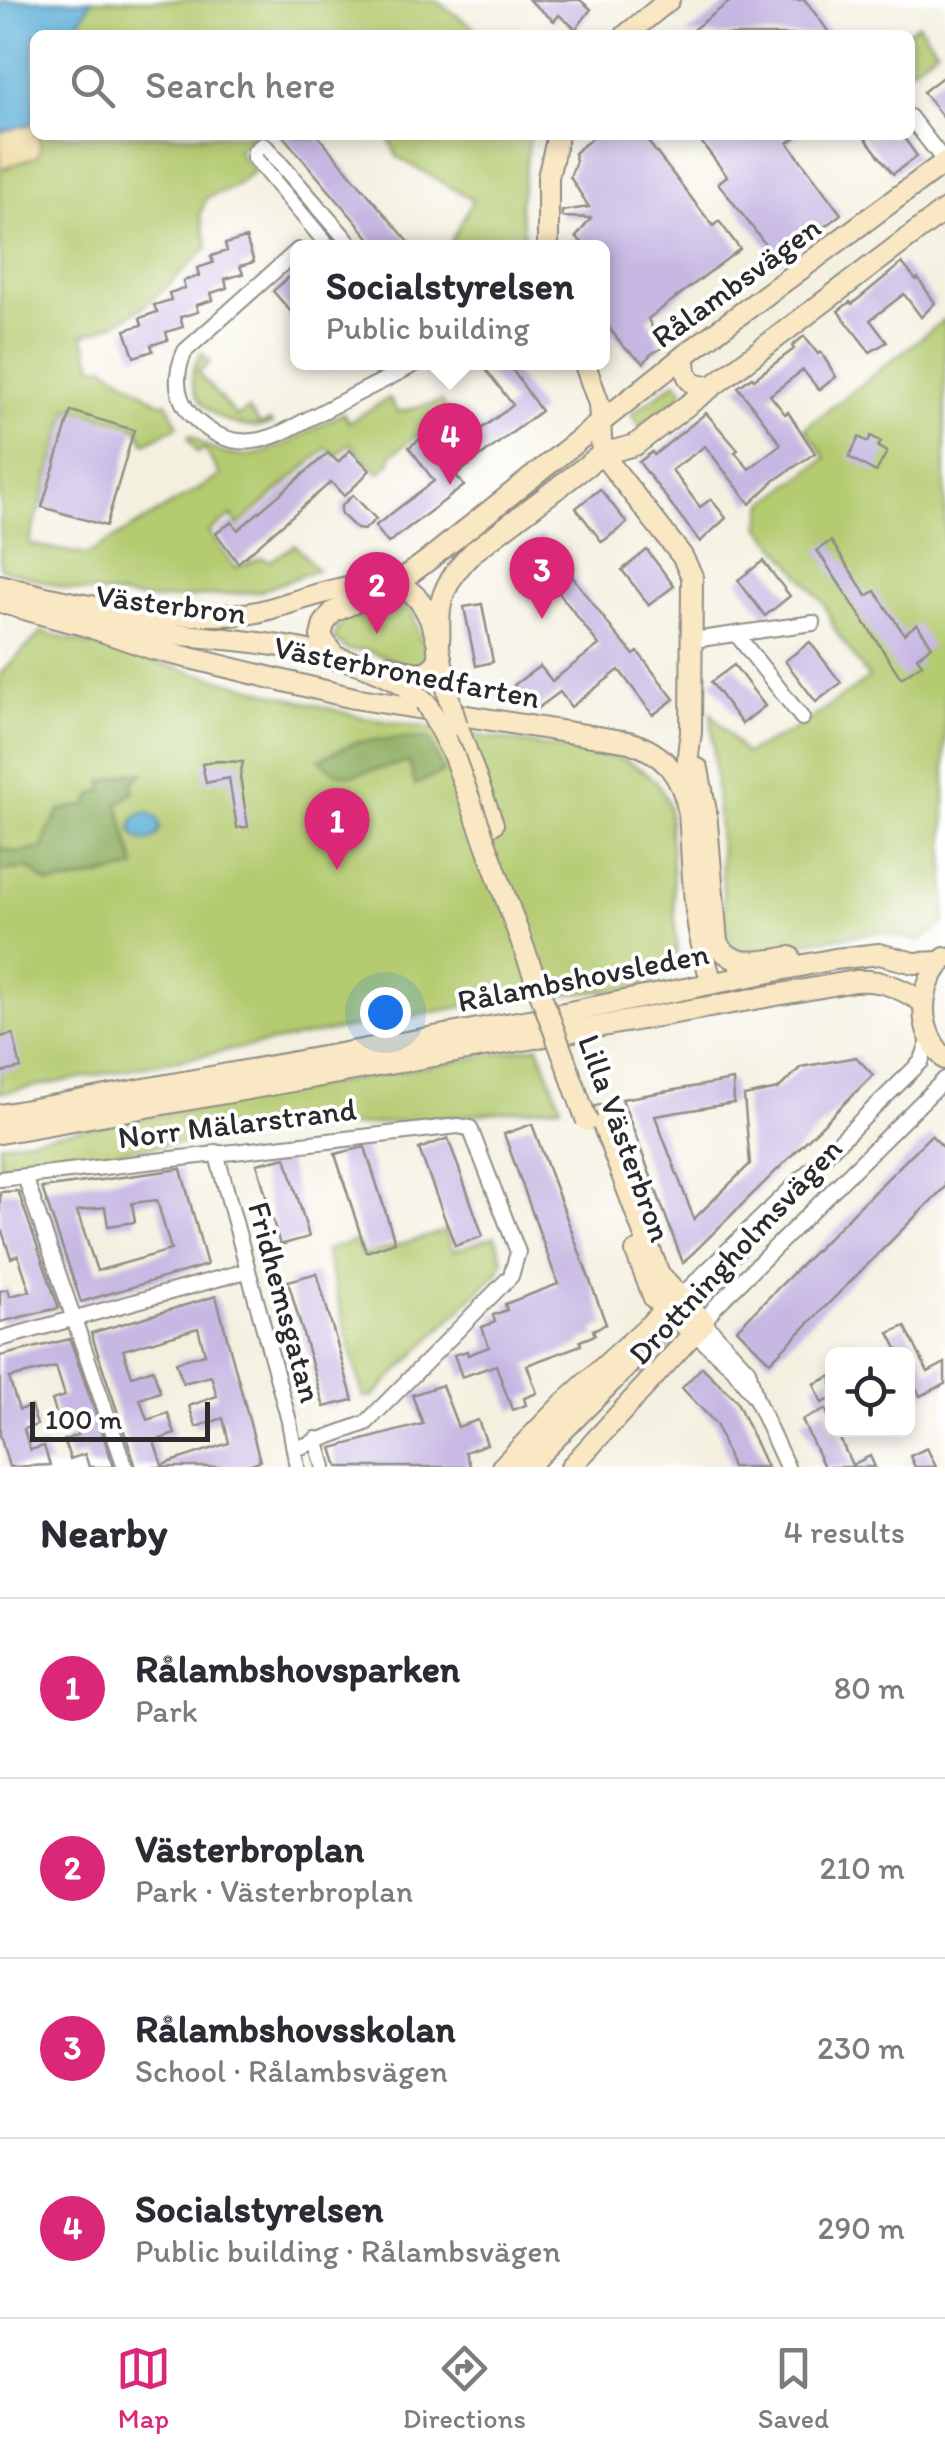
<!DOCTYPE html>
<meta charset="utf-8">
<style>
body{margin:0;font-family:Itim,sans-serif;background:#f7f7f7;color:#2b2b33}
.controls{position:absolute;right:30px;bottom:30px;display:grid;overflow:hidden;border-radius:15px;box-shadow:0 5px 15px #0003}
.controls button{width:90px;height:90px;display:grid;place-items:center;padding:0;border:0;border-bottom:2px solid #e1e1e2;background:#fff;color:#2b2b33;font:50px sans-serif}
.scale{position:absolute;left:30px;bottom:25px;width:180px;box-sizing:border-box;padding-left:10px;border:5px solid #2b2b2b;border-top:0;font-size:28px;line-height:35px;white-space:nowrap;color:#2b2b2b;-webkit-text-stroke:8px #fff;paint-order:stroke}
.you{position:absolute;left:385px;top:1012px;width:35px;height:35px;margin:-25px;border:8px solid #fff;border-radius:50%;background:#1a73e8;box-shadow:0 0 0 15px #1a73e833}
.badge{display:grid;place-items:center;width:65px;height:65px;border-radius:50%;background:#db2777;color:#fff;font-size:32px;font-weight:700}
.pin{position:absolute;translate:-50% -82px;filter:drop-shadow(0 2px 5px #0008)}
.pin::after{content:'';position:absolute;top:52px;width:35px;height:30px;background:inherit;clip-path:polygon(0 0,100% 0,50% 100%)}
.popup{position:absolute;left:290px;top:240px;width:320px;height:130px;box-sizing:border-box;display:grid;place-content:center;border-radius:15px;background:#fff;filter:drop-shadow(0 2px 8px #0005);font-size:32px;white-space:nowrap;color:#7c7c81}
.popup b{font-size:38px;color:#2b2b33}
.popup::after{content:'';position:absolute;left:50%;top:100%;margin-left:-20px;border:20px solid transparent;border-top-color:#fff}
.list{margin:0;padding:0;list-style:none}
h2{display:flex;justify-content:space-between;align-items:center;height:130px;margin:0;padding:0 40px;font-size:42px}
h2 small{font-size:32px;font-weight:400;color:#7c7c81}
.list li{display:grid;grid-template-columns:65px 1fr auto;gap:30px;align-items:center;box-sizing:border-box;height:180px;padding:0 40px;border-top:2px solid #e1e1e2}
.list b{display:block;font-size:38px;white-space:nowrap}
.list p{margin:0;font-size:32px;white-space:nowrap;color:#7c7c81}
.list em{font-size:32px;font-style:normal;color:#7c7c81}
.icon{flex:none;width:55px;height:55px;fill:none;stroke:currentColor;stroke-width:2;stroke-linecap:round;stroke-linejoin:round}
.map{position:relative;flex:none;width:945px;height:1467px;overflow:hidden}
.search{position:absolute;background:#fff;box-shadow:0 5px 15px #0003;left:30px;right:30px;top:30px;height:110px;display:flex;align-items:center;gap:25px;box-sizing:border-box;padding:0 35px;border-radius:15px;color:#7c7c81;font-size:38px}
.sheet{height:850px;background:#fff}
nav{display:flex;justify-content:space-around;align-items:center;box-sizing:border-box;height:140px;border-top:2px solid #e1e1e2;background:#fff;font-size:28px;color:#7c7c81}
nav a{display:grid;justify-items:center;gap:5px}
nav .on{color:#db2777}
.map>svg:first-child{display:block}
</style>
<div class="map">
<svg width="945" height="1467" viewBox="0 0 945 1467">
<rect width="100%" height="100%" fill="#fff"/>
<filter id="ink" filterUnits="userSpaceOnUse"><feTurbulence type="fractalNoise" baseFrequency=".01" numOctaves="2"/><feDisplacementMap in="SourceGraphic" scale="20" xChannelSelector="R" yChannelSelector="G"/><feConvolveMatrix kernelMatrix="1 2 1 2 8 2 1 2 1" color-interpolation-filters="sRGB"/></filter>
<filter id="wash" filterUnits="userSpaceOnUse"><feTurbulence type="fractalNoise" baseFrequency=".0048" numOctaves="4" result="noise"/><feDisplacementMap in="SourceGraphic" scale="40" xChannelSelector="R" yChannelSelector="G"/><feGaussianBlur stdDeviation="2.25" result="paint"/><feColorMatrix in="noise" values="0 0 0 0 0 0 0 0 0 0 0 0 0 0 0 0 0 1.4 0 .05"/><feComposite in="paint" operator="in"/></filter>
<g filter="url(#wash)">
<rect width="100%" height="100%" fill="#f4f0e0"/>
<g fill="#b4cb70" stroke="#707b4e" stroke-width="2.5">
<polygon points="92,0 435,0 484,35 72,35"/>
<polygon points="918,24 937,49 910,70 910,35 903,35"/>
<path d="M 38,135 L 254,135 L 237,151 L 254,171 L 231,189 L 207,197 L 200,214 L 208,247 C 166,287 140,320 83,335 L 94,367 L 104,366 L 160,403 L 167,402 L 178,426 L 145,443 L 136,427 L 69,408 L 29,544 L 86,555 L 220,476 L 205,449 L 197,453 L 188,437 L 191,435 C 244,481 291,440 343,413 L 349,422 L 389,398 L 398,412 L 441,401 L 448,412 L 391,455 L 391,462 L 379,473 L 350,443 L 337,456 L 327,448 L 238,526 L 232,516 L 209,532 L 235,568 L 262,558 L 270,561 L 295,545 L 317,570 L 258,592 L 153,600 L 68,589 L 0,568 L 0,169 L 8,168 L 41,147 Z"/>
<polygon points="388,135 530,135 520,206 526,247 448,247 473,200 397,157"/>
<polygon points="945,319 945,922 919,941 878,932 743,951 732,945 725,920 711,713 745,754 799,727 869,678 835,630 825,605 760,526 765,503 826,458 805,428"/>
<path d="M 202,353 L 210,362 L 198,373 L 237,417 L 248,409 L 261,425 L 270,421 L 272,424 C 232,438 168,397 202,353 Z"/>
<polygon points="676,382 683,389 683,395 640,427 631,414"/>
<path d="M 398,602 L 403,603 L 413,613 L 427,659 L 411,667 L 368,651 L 348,650 L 334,639 C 338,613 376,609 398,602 Z"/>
<path d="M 42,632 L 365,718 L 616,757 C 642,767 660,779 669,806 L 677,956 L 655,981 L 630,989 L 504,999 L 0,1093 L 0,674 Z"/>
<polygon points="538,1046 561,1106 197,1141 0,1166 0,1144"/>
<polygon points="445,1231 453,1251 495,1236 503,1260 499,1271 372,1397 363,1397 325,1250 356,1241 363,1256"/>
</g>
<g fill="#8faf62" stroke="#5d6d46" stroke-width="2.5">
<polygon points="400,738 429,739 443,772 415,785 409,762 353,775 336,773 319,759 356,742"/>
<polygon points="130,773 144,773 132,783 134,792 118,804 136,868 72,882 48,884 29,868 0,871 0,848 18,853 43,848 47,833 60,810 87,805 92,795 104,790 102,782"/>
</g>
<polygon fill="#eeda9e" stroke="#8c8264" stroke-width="2.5" points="35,123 35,135 38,135 41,147 37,157 0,169 0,132"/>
<g fill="#5bafd7" stroke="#436d81" stroke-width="2.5">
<polygon points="0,0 92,0 72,35 35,35 35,123 0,132"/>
<circle cx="146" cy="827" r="14"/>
</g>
<g id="blocks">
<g fill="#c7b8e3" fill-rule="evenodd">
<polygon points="529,0 580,0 591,9 576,29 559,15 554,21"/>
<polygon points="732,0 805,0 831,35 686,35"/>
<polygon points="945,75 945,120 923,92"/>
<polygon points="282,135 317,135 414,248 378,248"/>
<polygon points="596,135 643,135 713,226 719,221 740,249 648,319 662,348 651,354 644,363 624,347 602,319 602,248 588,248 576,237 591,218 562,217 562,211 589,207 570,177 576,161 574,153"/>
<polygon points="696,135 799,135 788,143 841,214 779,262 718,183 727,176"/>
<polygon points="863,135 902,135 917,156 893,174"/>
<polygon points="246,238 254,262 240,266 243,274 225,279 227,288 211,293 213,300 196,305 198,312 180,317 183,327 166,332 168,340 151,345 153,351 134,357 125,330 142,325 140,318 157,312 154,305 171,300 169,293 185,288 183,281 199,276 197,268 213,263 211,256 227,251 225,244"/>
<polygon points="902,263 916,280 918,278 935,303 921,317 904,294 870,320 887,342 870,352 838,311 850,302 852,304"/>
<polygon points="298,269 298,320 273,291"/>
<polygon points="804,336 818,354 821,352 836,377 819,390 803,370 770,395 785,414 788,412 815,453 775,480 750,504 705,446 672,470 700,507 711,499 726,518 700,542 639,462 652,452 654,455 706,413 738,450 735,452 749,469 781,444 738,387 752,377 754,379 794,349 792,346"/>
<polygon points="480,362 507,362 541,411 456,475 464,486 388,543 375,526 434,481 409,447 435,428 452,451 513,405"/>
<polygon points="71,411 134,430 106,526 42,507"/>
<polygon points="871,436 881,442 878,447 887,452 876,472 849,457 859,437 868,442"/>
<polygon points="350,450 370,470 358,483 344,496 331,482 238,563 216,533 232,522 238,530 328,453 338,462"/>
<polygon points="600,489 627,523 602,542 576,508"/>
<polygon points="353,495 376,519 364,530 357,529 341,514 341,506"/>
<polygon points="541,535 615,633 634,655 638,652 674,699 653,715 619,670 571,707 560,692 534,711 514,685 540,666 552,681 599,645 524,547"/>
<polygon points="831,541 867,596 875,591 904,634 917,624 932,646 917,657 922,664 901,678 817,550"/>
<polygon points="647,550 674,586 649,605 622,570"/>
<polygon points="763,561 790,596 765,616 738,580"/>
<polygon points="482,604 493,662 476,666 464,607"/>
<polygon points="810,642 841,683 816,702 785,661"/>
<polygon points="734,665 765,706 742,724 711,682"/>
<polygon points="218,761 243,762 240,776 248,827 237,828 229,778 206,783 202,764"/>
<polygon points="13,1034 21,1068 0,1073 0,1037"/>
<polygon points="856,1057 873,1075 683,1263 622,1099 733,1080 734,1103 655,1116 694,1219 750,1164 744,1096 778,1089 801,1067"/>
<polygon points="532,1124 606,1324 593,1330 595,1335 580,1341 581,1345 527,1365 537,1393 524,1398 526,1405 512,1410 496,1365 462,1377 454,1355 467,1351 468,1355 489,1347 482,1327 495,1322 493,1315 507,1310 505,1304 558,1284 504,1134"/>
<polygon points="931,1135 945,1149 945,1187 770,1362 737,1329"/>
<polygon points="448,1138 483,1236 455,1246 419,1149"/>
<polygon points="365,1147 395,1242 366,1252 335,1154"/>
<polygon points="286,1157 309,1237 280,1245 257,1164"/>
<path d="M 181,1169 L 207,1265 L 81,1302 L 42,1188 ZM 157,1200 L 171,1250 L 97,1271 L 77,1211 L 105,1207 L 108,1226 L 135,1222 L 132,1203 Z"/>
<polygon points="18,1191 59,1308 0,1322 0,1291 8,1289 10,1296 30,1291 18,1255 11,1258 0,1225 0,1192"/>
<polygon points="317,1273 353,1400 324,1407 288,1281"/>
<path d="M 216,1296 L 260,1461 L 242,1467 L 136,1467 L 91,1333 ZM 198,1328 L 205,1354 L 176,1362 L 183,1383 L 211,1376 L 217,1396 L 189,1406 L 196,1427 L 223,1418 L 229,1443 L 162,1465 L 154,1441 L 175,1434 L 168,1413 L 147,1420 L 140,1399 L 160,1392 L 153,1369 L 132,1376 L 123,1350 Z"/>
<polygon points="905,1326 928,1372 945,1363 945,1384 920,1396 908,1370 908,1354 900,1354 889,1333"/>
<polygon points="70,1339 114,1467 89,1467 85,1454 70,1459 64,1440 78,1435 71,1414 58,1419 52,1400 65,1396 56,1367 9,1378 19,1410 31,1406 37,1425 24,1429 30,1450 44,1446 50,1465 9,1467 0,1435 0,1356"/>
<polygon points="702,1367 736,1400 767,1467 732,1467 716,1424 682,1388"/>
<polygon points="832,1376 832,1398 822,1403 814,1384"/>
<polygon points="442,1385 458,1427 478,1420 487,1444 465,1452 471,1467 338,1467 332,1448 423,1424 412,1395"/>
<polygon points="826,1409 832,1430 836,1430 852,1465 870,1456 875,1467 824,1467 802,1420"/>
<polygon points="927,1448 936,1467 915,1467 910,1456"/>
</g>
</g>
</g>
<g filter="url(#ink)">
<use href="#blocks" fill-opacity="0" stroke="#908e86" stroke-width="2.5"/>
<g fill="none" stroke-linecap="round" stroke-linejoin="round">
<g stroke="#ccc9bc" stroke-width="20" stroke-dasharray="20 10" stroke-linecap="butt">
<polyline points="628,1365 755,1232"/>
<polyline points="638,1374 697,1317"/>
</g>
<defs>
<g id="street">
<polyline points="910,117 945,162"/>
<polyline points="330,248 254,157 255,151 262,145 266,147 354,248"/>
<path d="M 298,250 L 185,351 C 175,373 174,395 191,415 C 207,432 229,444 253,441 C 275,439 296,425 316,415 C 350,397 385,380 419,362"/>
<polyline points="737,635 802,718"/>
<polyline points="693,640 813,623"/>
<polyline points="216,1152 289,1421 297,1467"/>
<polyline points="25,1177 125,1467"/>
<polyline points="0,1179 458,1126 470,1128 518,1252 511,1276 366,1423 295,1449"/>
<polyline points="679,1298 921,1062 930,1039"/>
<polyline points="694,1333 733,1368 753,1395"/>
<polyline points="0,1339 246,1271"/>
<polyline points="316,1439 324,1467"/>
<polyline points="787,1467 756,1399 748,1370 704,1322 715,1307 945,1079"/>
</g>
<g id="secondary">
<polyline points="626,35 669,0"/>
<polyline points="548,248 548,177 558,135"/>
<path d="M 685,355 C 685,377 688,388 712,386"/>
<path d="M 584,362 L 599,404 L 602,454 L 682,556 L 692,576 L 691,733 C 685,764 688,795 690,827 C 693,880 694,931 712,982"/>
<path d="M 0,585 C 68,605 133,616 203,615 C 221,615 239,616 257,612 C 295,604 379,566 412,593 C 439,615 442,673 451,706"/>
<path d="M 0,602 C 27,609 54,619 81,624 C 172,640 363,634 426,703"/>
<path d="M 81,624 L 153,649 L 354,698 L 629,742 C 665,753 682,776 689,813"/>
<path d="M 438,650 C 441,635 438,623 440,609 C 443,586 457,568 473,552 L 602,454 L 635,445 L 945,210"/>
<polyline points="336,659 321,636 324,624 333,612 396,584 427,561 685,355 945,162"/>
<path d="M 389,665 C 409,671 426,681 439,659"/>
<polyline points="457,725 493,824"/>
<path d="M 698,769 L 706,811 L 717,942 C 733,971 763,961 790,957"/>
<path d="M 945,958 C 917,988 917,1029 945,1059"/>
<polyline points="0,1115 534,1019 835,959 879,954 914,963 941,962"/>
<path d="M 0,1133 L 855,981 C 882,979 900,988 923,1002"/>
<polyline points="636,1252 654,1298 694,1333"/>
<polyline points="502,1467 563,1404 679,1298"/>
<polyline points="527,1467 628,1365"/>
<polyline points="571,1467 704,1322 659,1274 600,1116"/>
</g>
</defs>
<use href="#street" stroke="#908e86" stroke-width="18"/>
<use href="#secondary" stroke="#908e86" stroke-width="24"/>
<use href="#street" stroke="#fff" stroke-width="14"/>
<use href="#secondary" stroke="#fae7c3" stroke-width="20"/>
<defs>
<g id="secondary-bridge">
<polyline points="426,703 453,754 587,1121"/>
<polyline points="451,706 457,725"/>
</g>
</defs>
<use href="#secondary-bridge" stroke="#908e86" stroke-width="24" stroke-linecap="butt"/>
<use href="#secondary-bridge" stroke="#fae7c3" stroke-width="20"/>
</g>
</g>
<g text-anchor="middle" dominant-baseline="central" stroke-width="8" stroke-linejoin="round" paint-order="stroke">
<g font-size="32" fill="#2b2b2b" stroke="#fff">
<text transform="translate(736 282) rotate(-36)">Rålambsvägen</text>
<text transform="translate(171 604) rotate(7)">Västerbron</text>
<text transform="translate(407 672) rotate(11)">Västerbronedfarten</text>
<text transform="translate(583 977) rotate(-11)">Rålambshovsleden</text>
<text transform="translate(237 1123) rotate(-7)">Norr Mälarstrand</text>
<text transform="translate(625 1138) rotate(70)">Lilla Västerbron</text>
<text transform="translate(735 1251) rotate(-47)">Drottningholmsvägen</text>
<text transform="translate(285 1302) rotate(75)">Fridhemsgatan</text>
</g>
</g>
</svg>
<div class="controls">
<button><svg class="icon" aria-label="locate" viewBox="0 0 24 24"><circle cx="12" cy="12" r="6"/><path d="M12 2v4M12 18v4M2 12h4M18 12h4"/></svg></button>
</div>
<div class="scale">100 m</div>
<div class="you"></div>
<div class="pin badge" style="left:337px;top:870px">1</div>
<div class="pin badge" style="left:377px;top:634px">2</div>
<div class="pin badge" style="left:542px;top:619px">3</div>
<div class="pin badge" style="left:450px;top:485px">4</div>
<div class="popup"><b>Socialstyrelsen</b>Public building</div>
<div class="search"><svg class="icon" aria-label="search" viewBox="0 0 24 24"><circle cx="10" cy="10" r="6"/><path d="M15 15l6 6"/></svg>Search here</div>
</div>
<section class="sheet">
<h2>Nearby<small>4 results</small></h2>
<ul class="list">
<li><span class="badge">1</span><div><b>Rålambshovsparken</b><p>Park</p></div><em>80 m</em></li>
<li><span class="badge">2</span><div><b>Västerbroplan</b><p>Park · Västerbroplan</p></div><em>210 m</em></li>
<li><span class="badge">3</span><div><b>Rålambshovsskolan</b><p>School · Rålambsvägen</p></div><em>230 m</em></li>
<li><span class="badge">4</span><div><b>Socialstyrelsen</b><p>Public building · Rålambsvägen</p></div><em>290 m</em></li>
</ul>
</section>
<nav>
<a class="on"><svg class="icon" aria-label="map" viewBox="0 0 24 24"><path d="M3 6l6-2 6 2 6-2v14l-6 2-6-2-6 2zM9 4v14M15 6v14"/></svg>Map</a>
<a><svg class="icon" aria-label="directions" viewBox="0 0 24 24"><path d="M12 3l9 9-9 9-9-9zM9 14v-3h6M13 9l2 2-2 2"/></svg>Directions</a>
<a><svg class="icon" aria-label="saved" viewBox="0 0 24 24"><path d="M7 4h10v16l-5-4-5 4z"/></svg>Saved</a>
</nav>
